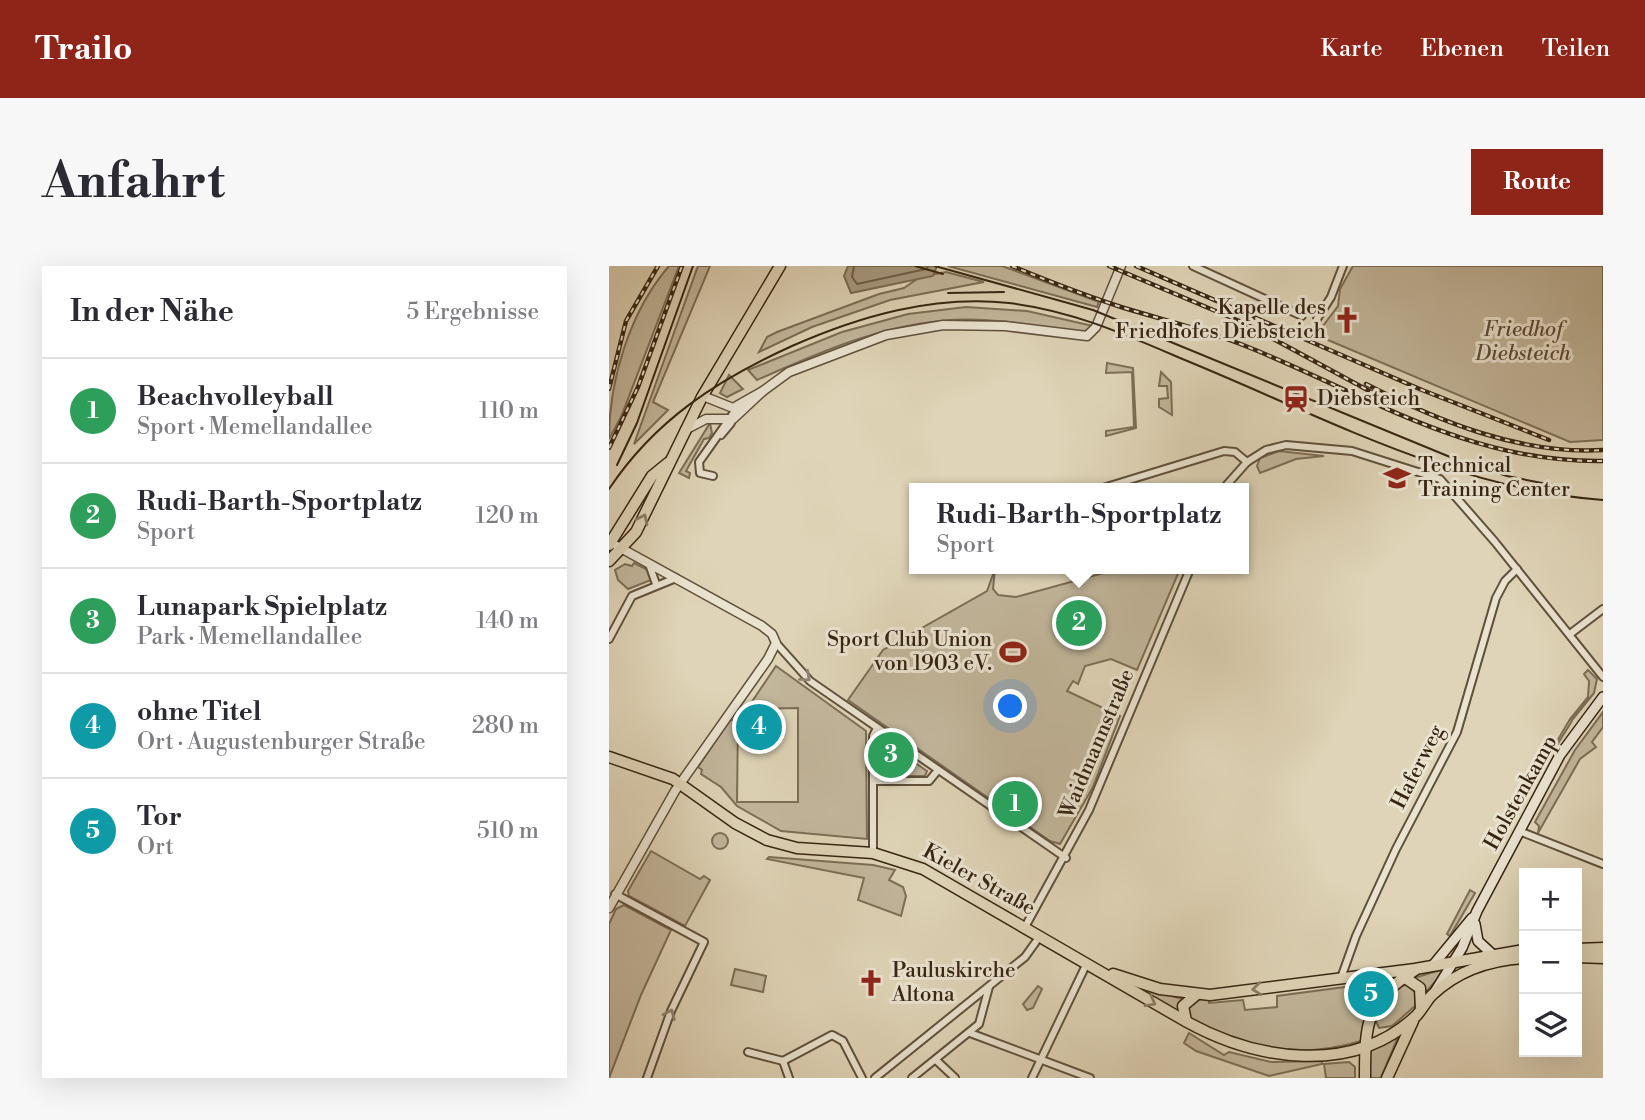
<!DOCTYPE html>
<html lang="de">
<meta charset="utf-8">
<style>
body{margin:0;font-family:"Libre Bodoni",serif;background:#f7f7f7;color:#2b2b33}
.controls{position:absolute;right:21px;bottom:21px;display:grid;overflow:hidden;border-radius:0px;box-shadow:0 7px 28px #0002}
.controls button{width:63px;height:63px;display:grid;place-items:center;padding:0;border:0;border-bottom:2px solid #e1e1e2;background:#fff;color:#2b2b33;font:35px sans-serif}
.you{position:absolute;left:402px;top:441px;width:24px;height:24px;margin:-18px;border:5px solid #fff;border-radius:50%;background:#1a73e8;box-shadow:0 0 0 10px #1a73e833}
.badge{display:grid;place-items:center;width:46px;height:46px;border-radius:50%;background:#8f2418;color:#fff;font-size:23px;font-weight:700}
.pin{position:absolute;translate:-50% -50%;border:4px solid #fff;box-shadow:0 2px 7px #0006}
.popup{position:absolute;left:300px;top:217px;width:340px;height:91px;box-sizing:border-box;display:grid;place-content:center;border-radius:0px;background:#fff;filter:drop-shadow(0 2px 5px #0005);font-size:23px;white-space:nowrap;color:#7c7c81}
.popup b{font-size:26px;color:#2b2b33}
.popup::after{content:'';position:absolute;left:50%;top:100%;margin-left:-14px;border:14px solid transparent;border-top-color:#fff}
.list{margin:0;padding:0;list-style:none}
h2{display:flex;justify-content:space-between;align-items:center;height:91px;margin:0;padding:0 28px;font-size:30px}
h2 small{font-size:23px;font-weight:400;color:#7c7c81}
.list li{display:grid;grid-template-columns:46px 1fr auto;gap:21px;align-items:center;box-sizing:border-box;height:105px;padding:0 28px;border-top:2px solid #e1e1e2}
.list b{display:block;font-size:26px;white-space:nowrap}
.list p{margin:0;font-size:23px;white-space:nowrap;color:#7c7c81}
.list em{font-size:23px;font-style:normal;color:#7c7c81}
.icon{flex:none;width:38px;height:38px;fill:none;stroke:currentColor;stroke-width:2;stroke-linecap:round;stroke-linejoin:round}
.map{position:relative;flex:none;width:994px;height:812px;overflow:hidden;border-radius:0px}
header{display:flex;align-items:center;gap:42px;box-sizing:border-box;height:98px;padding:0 35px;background:#8f2418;color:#fff}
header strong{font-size:33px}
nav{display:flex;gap:38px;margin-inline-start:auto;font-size:24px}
.intro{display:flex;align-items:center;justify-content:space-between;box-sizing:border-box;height:168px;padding:0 42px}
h1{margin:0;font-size:49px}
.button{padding:18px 32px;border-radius:0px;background:#8f2418;color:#fff;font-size:24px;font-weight:700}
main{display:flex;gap:42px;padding:0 42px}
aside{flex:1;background:#fff;border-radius:0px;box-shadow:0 7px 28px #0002}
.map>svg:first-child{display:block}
</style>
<header>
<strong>Trailo</strong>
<nav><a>Karte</a><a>Ebenen</a><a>Teilen</a></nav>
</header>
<div class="intro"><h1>Anfahrt</h1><a class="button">Route</a></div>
<main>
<aside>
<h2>In der Nähe<small>5 Ergebnisse</small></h2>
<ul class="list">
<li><span class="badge" style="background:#2e9e5b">1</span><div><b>Beachvolleyball</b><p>Sport · Memellandallee</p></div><em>110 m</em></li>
<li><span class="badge" style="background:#2e9e5b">2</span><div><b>Rudi-Barth-Sportplatz</b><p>Sport</p></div><em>120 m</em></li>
<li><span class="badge" style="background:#2e9e5b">3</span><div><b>Lunapark Spielplatz</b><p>Park · Memellandallee</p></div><em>140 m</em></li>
<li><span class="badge" style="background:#0f9aa8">4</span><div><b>ohne Titel</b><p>Ort · Augustenburger Straße</p></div><em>280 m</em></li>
<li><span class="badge" style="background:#0f9aa8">5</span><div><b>Tor</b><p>Ort</p></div><em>510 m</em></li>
</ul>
</aside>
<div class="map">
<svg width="994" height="812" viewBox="0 0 994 812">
<rect width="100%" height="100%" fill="#dfd4b7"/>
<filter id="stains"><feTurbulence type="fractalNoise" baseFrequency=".00286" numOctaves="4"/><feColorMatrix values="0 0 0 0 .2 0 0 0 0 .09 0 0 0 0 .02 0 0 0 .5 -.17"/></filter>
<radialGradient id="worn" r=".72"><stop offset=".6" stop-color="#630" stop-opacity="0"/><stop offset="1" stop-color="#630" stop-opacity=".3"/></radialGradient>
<g fill="#c2b69b" stroke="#7c6e56" stroke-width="2">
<path d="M 60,0 L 70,0 L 12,151 L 0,173 C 0,114 21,45 60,0 Z"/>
<polygon points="89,0 101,0 44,136 59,144 25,178"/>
<polygon points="339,0 393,0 490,36 488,41"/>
<polygon points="744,0 994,0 994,174 961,176 707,69 729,40 731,23"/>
<polygon points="337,6 375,16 281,34 203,61 150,86 158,71 168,66 270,28 295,22 311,11"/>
<path d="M 357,41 L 418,45 L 484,60 L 475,66 L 466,66 C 422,59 377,50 332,55 C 267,61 207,88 148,114 L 139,104 L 233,66 L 299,48 Z"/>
<polygon points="498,97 524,102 527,162 497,170 497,165 525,161 523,106 497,107"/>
<polygon points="552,106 562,116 563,149 550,141 550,133 559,132 558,120 550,120"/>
<polygon points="120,109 134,123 118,131 111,127"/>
<polygon points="101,157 103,167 100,172 95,173 77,205 81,207 80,212 70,207"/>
<polygon points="670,185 715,190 687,193 651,207 648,200 651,192"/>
<polygon points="25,297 39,304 42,314 19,323 9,314 6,304 16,298 23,300"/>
<polygon points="386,303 384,323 389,329 407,331 509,303 571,303 528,404 502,393 476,400 469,418 464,415 458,425 511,450 484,521 451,578 441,575 239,434 274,384 378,325"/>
<polygon points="167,400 257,465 258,573 172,565 128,540 112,521 92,508 93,504 89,501 121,454 129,454 128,536 189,536 189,442 138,443"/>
<polygon points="979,404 988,413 985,427 964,453 962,452 979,431 980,415 975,408"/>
<polygon points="994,446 994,461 983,476 987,481 971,493 929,567 930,560 926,556 966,484"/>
<polygon points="961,453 963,455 906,547"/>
<polygon points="270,472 318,505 316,510 270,510"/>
<circle cx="111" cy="575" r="8"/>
<polygon points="42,585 91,613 95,610 101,614 76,660 20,630 19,625"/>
<polygon points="160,591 264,599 286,604 280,614 294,621 297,630 292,650 249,634 255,612 158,593"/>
<polygon points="861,624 866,627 841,670 838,668"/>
<polygon points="15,639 62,664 32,729 0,812 0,658 7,643"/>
<polygon points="838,702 817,726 805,712"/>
<polygon points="126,703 157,710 154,726 122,719"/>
<path d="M 781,711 L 759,744 L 752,775 C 700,791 622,789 579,750 L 579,741 L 586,734 L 600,732 L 600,737 L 634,734 L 636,744 L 668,741 L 668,730 L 758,718 L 761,712 Z"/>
<polygon points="517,716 573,733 569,746"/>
<path d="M 797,719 L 806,726 L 806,740 L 783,760 L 770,762 L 766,753 C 772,740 780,720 797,719 Z"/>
<polygon points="429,720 433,723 424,742 418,744 414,738"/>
<polygon points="580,767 615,789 620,786 662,796 713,795 713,798 660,810 587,785 575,777"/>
<polygon points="789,771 772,812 760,812 760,782"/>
<polygon points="740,796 746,801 746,812 717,812 715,798"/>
</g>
<polygon fill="#a6987f" stroke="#7a6a53" stroke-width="2" points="239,0 328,0 324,10 242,27 235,10"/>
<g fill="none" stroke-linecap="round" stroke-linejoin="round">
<polyline stroke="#6e5e48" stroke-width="2" points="245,0 243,11 248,18 317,3 320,0"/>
<defs>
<g id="minor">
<polyline points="584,0 693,50"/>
<polyline points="708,53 722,31 734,0"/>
<polyline points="112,169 122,157 123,149"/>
<polyline points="104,210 91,207 90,196 129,141"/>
<polyline points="494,222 615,185 626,186 638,196"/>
<polyline points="615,222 638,196 657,184 677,179 743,185 831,213 886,276 994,411"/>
<polyline points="40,298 47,318"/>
<polyline points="961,368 994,343"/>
<polyline points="0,373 23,330 67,312"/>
<polyline points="167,377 201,415 457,592"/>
<polyline points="264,515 320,515 329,504"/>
<polyline points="910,565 994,598"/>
<polyline points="264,587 264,470 268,462"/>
<polyline points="6,628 95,676 62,745 38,812"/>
<polyline points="416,661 480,544 581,303"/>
<polyline points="732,712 747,670 787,583 848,466 887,332 896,315 908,303"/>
<polyline points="361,767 481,812"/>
<polyline points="139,786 174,795"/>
<polyline points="327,794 346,812"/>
<polyline points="174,795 223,769 234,775 253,812"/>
<polyline points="174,795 180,812"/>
<polyline points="266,812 416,691 431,670"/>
<polyline points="303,812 370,758 380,721"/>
<polyline points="423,812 478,697"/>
</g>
<g id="tertiary">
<polyline points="94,130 124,142 154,125"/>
<polyline points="76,164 97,153 124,153 154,125 180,106 277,69 334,59 396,60 478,70 487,61 512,0"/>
<polyline points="0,642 66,525 159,393 167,377 163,368 153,360 8,280"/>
</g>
<g id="secondary">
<polyline points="866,658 869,675 883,688"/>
<polyline points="825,698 863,652"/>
<polyline points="827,724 853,682 868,645 951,489 994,431"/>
</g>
<g id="primary">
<polyline points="0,279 43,210 59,197"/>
<polyline points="0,295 27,266 93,131 171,0"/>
<path d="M 0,491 L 64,513 L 126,557 L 158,574 L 188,582 L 264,587 L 314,603 L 578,756 C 647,794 743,810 807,750 C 813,744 817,735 823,729 C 848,705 882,694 915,692"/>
<polyline points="968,683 994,682"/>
<polyline points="968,691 994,692"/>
<polyline points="504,708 551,723 601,729 806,703 915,684"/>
<polyline points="792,709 811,722 812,743"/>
<polyline points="577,755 574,740 587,729"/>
<path d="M 756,812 C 756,756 757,736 806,704"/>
<polyline points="778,812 804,755"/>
</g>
</defs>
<use href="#minor" stroke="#61513b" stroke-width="10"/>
<use href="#tertiary" stroke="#61513b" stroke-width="11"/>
<use href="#secondary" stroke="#372512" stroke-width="12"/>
<use href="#primary" stroke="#372512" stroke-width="13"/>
<use href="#minor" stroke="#eae3d0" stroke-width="6"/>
<use href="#tertiary" stroke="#eae3d0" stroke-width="8"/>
<use href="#secondary" stroke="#eae3d0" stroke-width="9"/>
<use href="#primary" stroke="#dfd4b7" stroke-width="10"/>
<g stroke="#372512" stroke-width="2">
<polyline points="306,0 334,8"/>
<polyline points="326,0 484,44 846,193 898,210 948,220"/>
<polyline points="339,27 395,26"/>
<polyline points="8,199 28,157 84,0"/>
<path d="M 0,223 C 46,154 108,114 183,80 C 251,50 324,29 400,37 C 461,44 515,68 571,92 C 709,148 844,223 994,234"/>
</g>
<defs>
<g id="rail">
<path d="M 403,0 C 439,15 475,29 512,41 C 554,54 598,64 639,81 C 758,129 860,197 994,195"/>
<polyline points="500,0 635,57 764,127"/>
<polyline points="527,0 813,124 940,174"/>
<path d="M 757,118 C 829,155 911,189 994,184"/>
<polyline points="0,123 17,55 49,0"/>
<polyline points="0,182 29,121 73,0"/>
</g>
</defs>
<use href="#rail" stroke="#372512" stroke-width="4.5"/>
<use href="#rail" stroke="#eae3d0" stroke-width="2" stroke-dasharray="5" stroke-linecap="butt"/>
</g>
<defs><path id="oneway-chevron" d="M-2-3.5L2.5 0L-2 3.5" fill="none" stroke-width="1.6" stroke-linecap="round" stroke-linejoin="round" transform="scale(1.75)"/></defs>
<g stroke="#8b7c64">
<use href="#oneway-chevron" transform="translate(34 253) rotate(-64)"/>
<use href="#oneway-chevron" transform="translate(648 723) rotate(173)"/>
<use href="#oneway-chevron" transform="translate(542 736) rotate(29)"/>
</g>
<g stroke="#908471">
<use href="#oneway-chevron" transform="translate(197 411) rotate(41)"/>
<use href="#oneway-chevron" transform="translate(61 748) rotate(-67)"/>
</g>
<defs>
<symbol id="church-bare" viewBox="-9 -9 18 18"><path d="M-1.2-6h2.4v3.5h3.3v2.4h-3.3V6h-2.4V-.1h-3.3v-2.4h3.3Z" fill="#8f2418" stroke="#eae3d0" stroke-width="2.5" paint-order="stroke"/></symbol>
<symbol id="station-bare" viewBox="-9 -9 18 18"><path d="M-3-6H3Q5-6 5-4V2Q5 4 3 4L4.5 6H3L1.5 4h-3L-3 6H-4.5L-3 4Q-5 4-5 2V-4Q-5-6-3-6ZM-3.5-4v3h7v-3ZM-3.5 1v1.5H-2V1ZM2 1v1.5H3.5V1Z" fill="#8f2418" stroke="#eae3d0" stroke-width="2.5" paint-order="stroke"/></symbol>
<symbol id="university-bare" viewBox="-9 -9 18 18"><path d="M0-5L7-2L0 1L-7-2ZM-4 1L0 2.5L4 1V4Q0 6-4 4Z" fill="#8f2418" stroke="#eae3d0" stroke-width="2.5" paint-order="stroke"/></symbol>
<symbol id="stadium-bare" viewBox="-9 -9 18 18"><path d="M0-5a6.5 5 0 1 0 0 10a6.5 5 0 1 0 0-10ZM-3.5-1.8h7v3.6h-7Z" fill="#8f2418" stroke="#eae3d0" stroke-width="2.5" paint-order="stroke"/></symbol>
</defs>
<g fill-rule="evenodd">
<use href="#church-bare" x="719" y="35" width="38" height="38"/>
<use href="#station-bare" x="668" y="114" width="38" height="38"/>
<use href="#university-bare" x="769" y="193" width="38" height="38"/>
<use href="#stadium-bare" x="385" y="367" width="38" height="38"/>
<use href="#church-bare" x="243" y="698" width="38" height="38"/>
</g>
<g text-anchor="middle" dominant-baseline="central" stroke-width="6" stroke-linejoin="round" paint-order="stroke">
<g font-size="21" fill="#372512" stroke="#eae3d0" text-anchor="start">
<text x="717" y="42" text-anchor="end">Kapelle des<tspan x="717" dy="24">Friedhofes Diebsteich</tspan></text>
<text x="708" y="133">Diebsteich</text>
<text x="809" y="200">Technical<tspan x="809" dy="24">Training Center</tspan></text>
<text x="383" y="374" text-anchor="end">Sport Club Union<tspan x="383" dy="24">von 1903 eV.</tspan></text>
<text x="283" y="705">Pauluskirche<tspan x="283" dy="24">Altona</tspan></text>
</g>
<g font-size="21" font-style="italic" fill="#5a4934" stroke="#eae3d0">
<text x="914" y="64">Friedhof<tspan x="914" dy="24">Diebsteich</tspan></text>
</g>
<g font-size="21" fill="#372512" stroke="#eae3d0">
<text transform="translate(488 478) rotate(-67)">Waidmannstraße</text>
<text transform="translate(809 501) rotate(-63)">Haferweg</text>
<text transform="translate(912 527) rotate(-61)">Holstenkamp</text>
<text transform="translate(370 614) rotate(29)">Kieler Straße</text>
</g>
</g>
<rect width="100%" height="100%" filter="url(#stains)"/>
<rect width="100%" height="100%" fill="url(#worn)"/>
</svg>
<div class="controls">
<button>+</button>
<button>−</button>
<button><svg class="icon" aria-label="layers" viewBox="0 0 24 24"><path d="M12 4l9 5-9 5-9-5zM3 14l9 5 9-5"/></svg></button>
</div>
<div class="you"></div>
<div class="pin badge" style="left:406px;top:538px;background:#2e9e5b">1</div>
<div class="pin badge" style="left:470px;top:357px;background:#2e9e5b">2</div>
<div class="popup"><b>Rudi-Barth-Sportplatz</b>Sport</div>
<div class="pin badge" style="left:282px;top:489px;background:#2e9e5b">3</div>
<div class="pin badge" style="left:150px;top:461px;background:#0f9aa8">4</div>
<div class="pin badge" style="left:762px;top:728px;background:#0f9aa8">5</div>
</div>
</main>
